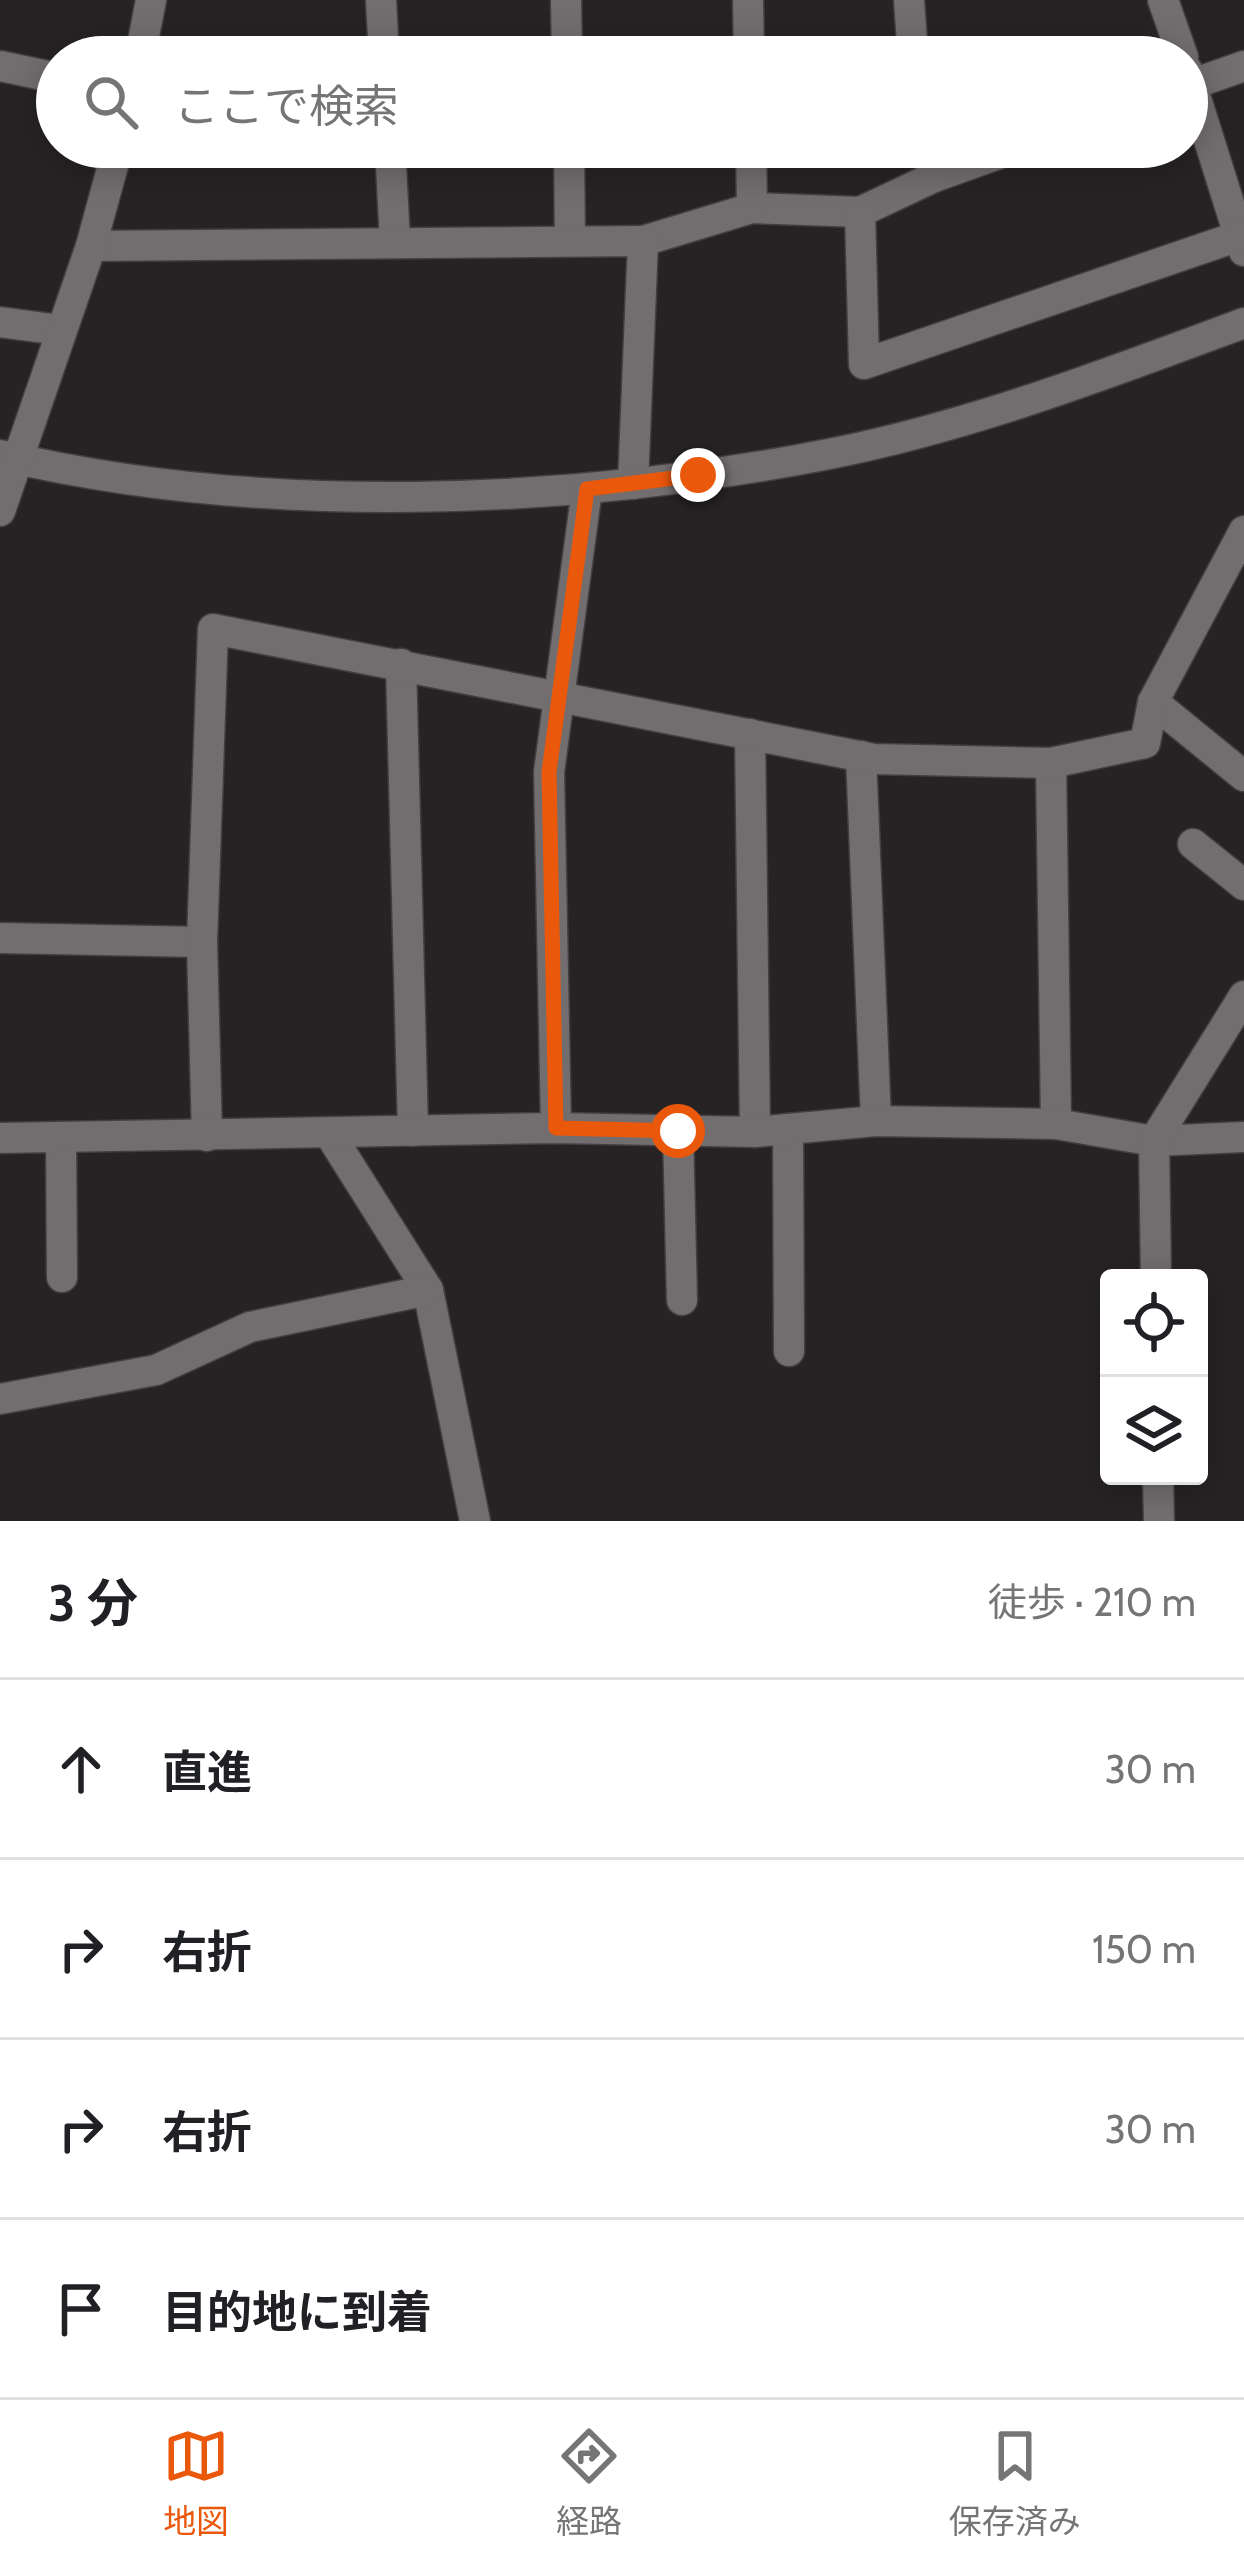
<!DOCTYPE html>
<html lang="ja">
<meta charset="utf-8">
<style>
body{margin:0;font-family:Cabin,"Noto Sans JP",sans-serif;background:#f2f2f2;color:#202124}
.controls{position:absolute;right:36px;bottom:36px;display:grid;overflow:hidden;border-radius:12px;box-shadow:0 6px 30px #0003}
.controls button{width:108px;height:108px;display:grid;place-items:center;padding:0;border:0;border-bottom:3px solid #e0e0e0;background:#fff;color:#202124;font:60px sans-serif}
.stop{position:absolute;width:36px;height:36px;margin:-27px;border:9px solid #ea580c;border-radius:50%;background:#fff}
.stop.end{background:#ea580c;border-color:#fff;box-shadow:0 3px 12px #0008}
.list{margin:0;padding:0;list-style:none}
h2{display:flex;justify-content:space-between;align-items:center;height:156px;margin:0;padding:0 48px;font-size:51px}
h2 small{font-size:39px;font-weight:400;color:#757577}
.list li{display:grid;grid-template-columns:78px 1fr auto;gap:36px;align-items:center;box-sizing:border-box;height:180px;padding:0 48px;border-top:3px solid #e0e0e0}
.list b{display:block;font-size:45px;white-space:nowrap}
.list em{font-size:39px;font-style:normal;color:#757577}
.icon{flex:none;width:66px;height:66px;fill:none;stroke:currentColor;stroke-width:2;stroke-linecap:round;stroke-linejoin:round}
.map{position:relative;flex:none;width:1244px;height:1521px;overflow:hidden}
.search{position:absolute;background:#fff;box-shadow:0 6px 30px #0003;left:36px;right:36px;top:36px;height:132px;display:flex;align-items:center;gap:30px;box-sizing:border-box;padding:0 42px;border-radius:66px;color:#757577;font-size:45px}
.sheet{height:876px;background:#fff}
nav{display:flex;justify-content:space-around;align-items:center;box-sizing:border-box;height:168px;border-top:3px solid #e0e0e0;background:#fff;font-size:33px;color:#757577}
nav a{display:grid;justify-items:center;gap:6px}
nav .on{color:#ea580c}
.map>svg:first-child{display:block}
</style>
<div class="map">
<svg width="1244" height="1521" viewBox="0 0 1244 1521">
<rect width="100%" height="100%" fill="#272325"/>
<g fill="none" stroke-linecap="round" stroke-linejoin="round">
<defs>
<g id="minor">
<polyline points="381,0 384,57"/>
<polyline points="566,0 567,57"/>
<polyline points="748,0 749,57"/>
<polyline points="909,0 913,57"/>
<polyline points="1163,0 1183,57"/>
<polyline points="140,57 151,0"/>
<polyline points="0,66 57,78"/>
<polyline points="1187,70 1244,251"/>
<polyline points="1187,86 1244,66"/>
<polyline points="390,147 395,241"/>
<polyline points="569,147 570,241"/>
<polyline points="751,147 752,208 860,212 934,177 1018,147"/>
<polyline points="926,147 934,177"/>
<polyline points="860,212 864,364 1239,236"/>
<polyline points="643,241 752,208"/>
<polyline points="91,246 643,241 633,484"/>
<polyline points="0,322 60,330"/>
<path d="M 0,455 C 261,517 568,505 829,454 C 971,426 1109,373 1244,323"/>
<polyline points="0,511 91,246 118,147"/>
<polyline points="401,664 413,1131"/>
<polyline points="1153,702 1244,776"/>
<polyline points="750,734 755,1132"/>
<polyline points="861,756 876,1121"/>
<polyline points="1051,763 1056,1124"/>
<polyline points="1193,844 1244,885"/>
<polyline points="0,938 202,942"/>
<polyline points="556,1128 549,772 587,489"/>
<polyline points="788,1129 789,1351"/>
<polyline points="678,1131 682,1300"/>
<polyline points="329,1133 428,1290 475,1521"/>
<polyline points="207,1136 202,942 213,629 874,759 1051,763 1145,743 1153,702 1244,531"/>
<polyline points="61,1137 62,1277"/>
<polyline points="0,1138 556,1128 755,1132 876,1121 1056,1124 1154,1141 1244,1137"/>
<polyline points="1156,1278 1154,1141 1244,996"/>
<polyline points="0,1399 156,1370 250,1327 428,1290"/>
<polyline points="1158,1476 1159,1521"/>
</g>
</defs>
<use href="#minor" stroke="#433f41" stroke-width="33"/>
<use href="#minor" stroke="#726d6f" stroke-width="30"/>
</g>
<g fill="none" stroke-linecap="round" stroke-linejoin="round">
<polyline stroke="#ea580c" stroke-width="15" points="678,1131 556,1128 549,772 587,489 698,475"/>
</g>
</svg>
<div class="controls">
<button><svg class="icon" aria-label="locate" viewBox="0 0 24 24"><circle cx="12" cy="12" r="6"/><path d="M12 2v4M12 18v4M2 12h4M18 12h4"/></svg></button>
<button><svg class="icon" aria-label="layers" viewBox="0 0 24 24"><path d="M12 4l9 5-9 5-9-5zM3 14l9 5 9-5"/></svg></button>
</div>
<div class="stop" style="left:678px;top:1131px"></div>
<div class="stop end" style="left:698px;top:475px"></div>
<div class="search"><svg class="icon" aria-label="search" viewBox="0 0 24 24"><circle cx="10" cy="10" r="6"/><path d="M15 15l6 6"/></svg>ここで検索</div>
</div>
<section class="sheet">
<h2>3 分<small>徒歩 · 210 m</small></h2>
<ul class="list">
<li><svg class="icon" aria-label="ahead" viewBox="0 0 24 24"><path d="M12 20V5M6 11l6-6 6 6"/></svg><div><b>直進</b></div><em>30 m</em></li>
<li><svg class="icon" aria-label="right" viewBox="0 0 24 24"><path d="M7 20v-9h11M14 6l5 5-5 5"/></svg><div><b>右折</b></div><em>150 m</em></li>
<li><svg class="icon" aria-label="right" viewBox="0 0 24 24"><path d="M7 20v-9h11M14 6l5 5-5 5"/></svg><div><b>右折</b></div><em>30 m</em></li>
<li><svg class="icon" aria-label="arrive" viewBox="0 0 24 24"><path d="M6 21V4h12l-3 4 3 4H6"/></svg><div><b>目的地に到着</b></div></li>
</ul>
</section>
<nav>
<a class="on"><svg class="icon" aria-label="map" viewBox="0 0 24 24"><path d="M3 6l6-2 6 2 6-2v14l-6 2-6-2-6 2zM9 4v14M15 6v14"/></svg>地図</a>
<a><svg class="icon" aria-label="directions" viewBox="0 0 24 24"><path d="M12 3l9 9-9 9-9-9zM9 14v-3h6M13 9l2 2-2 2"/></svg>経路</a>
<a><svg class="icon" aria-label="saved" viewBox="0 0 24 24"><path d="M7 4h10v16l-5-4-5 4z"/></svg>保存済み</a>
</nav>
